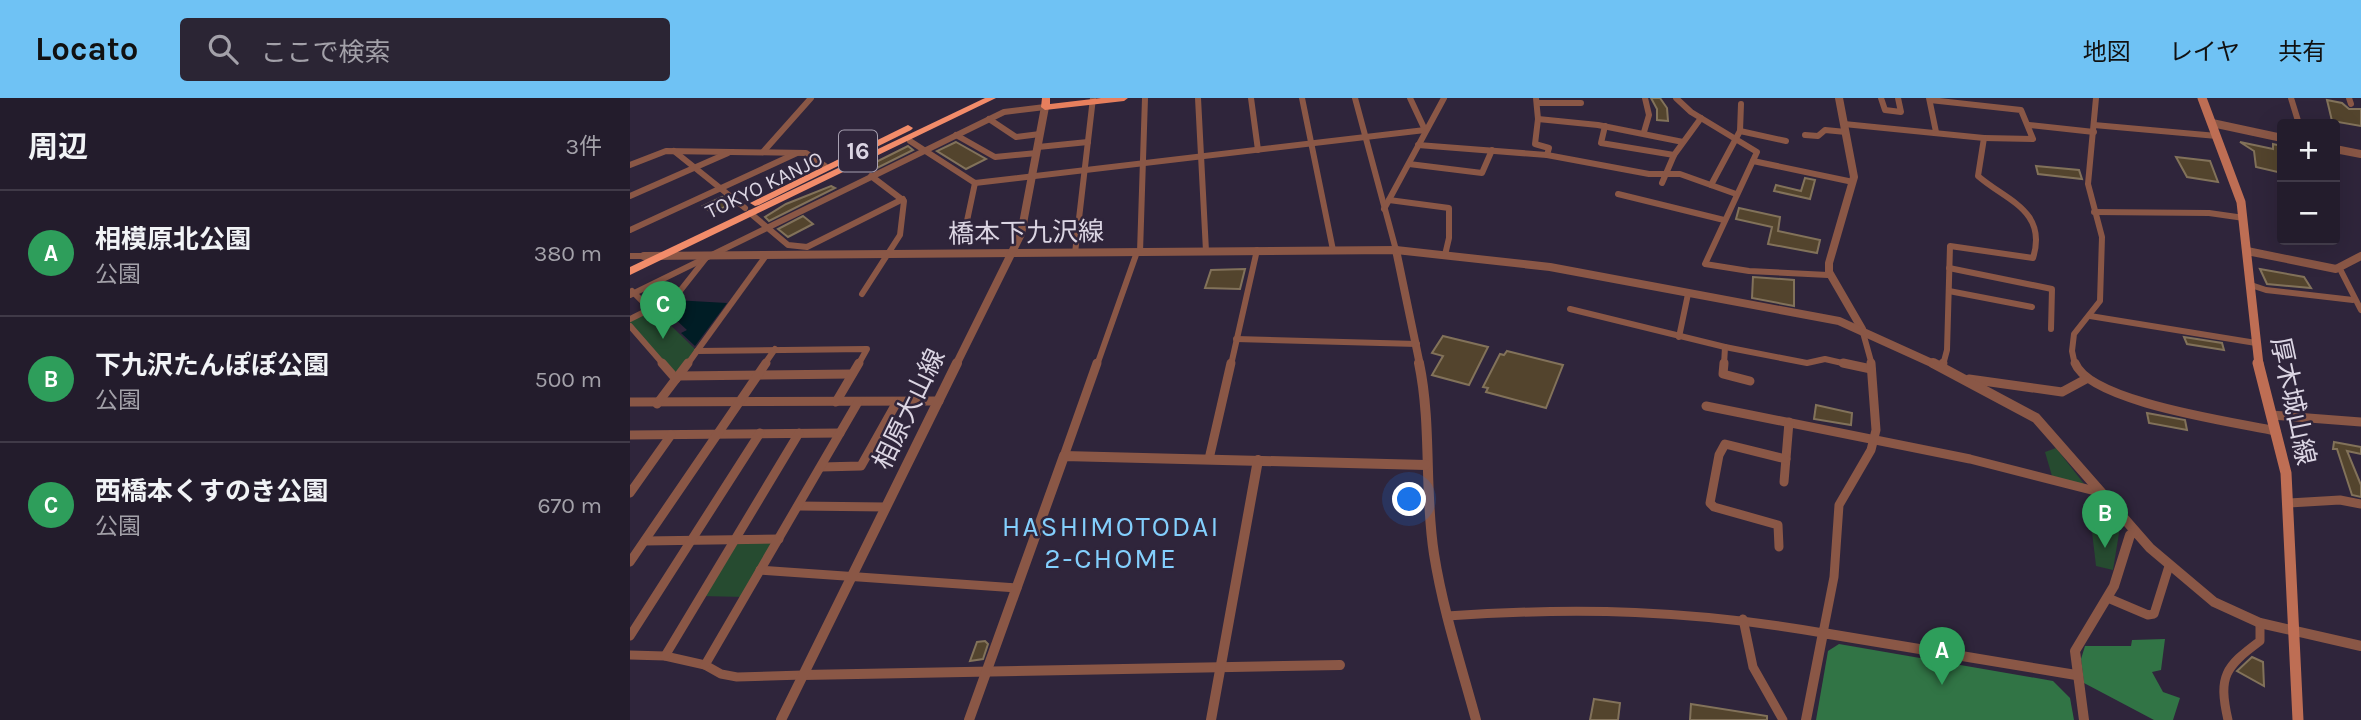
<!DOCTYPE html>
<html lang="ja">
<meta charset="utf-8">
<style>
body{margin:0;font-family:Karla,"Noto Sans JP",sans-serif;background:#2b2534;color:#f1f3f6}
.controls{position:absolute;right:21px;top:21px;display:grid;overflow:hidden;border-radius:7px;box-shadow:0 7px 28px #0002}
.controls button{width:63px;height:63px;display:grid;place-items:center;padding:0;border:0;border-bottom:2px solid #403a48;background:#231c2c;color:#f1f3f6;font:35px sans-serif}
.you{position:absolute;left:780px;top:402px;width:24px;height:24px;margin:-18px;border:5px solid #fff;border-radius:50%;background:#1a73e8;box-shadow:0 0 0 10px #1a73e833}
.badge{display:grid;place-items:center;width:46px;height:46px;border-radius:50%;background:#6fc2f4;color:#fff;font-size:23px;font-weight:700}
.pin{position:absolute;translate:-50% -58px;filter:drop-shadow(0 2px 4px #0008)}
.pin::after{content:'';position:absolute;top:37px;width:24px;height:21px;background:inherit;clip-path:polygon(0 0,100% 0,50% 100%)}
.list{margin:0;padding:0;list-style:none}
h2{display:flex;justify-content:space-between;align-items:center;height:91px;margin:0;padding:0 28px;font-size:30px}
h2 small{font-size:23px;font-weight:400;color:#a3a1a9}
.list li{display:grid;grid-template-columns:46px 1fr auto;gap:21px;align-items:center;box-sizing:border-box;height:126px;padding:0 28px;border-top:2px solid #403a48}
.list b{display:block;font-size:26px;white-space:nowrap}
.list p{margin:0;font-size:23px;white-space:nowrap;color:#a3a1a9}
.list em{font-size:23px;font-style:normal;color:#a3a1a9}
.icon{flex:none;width:38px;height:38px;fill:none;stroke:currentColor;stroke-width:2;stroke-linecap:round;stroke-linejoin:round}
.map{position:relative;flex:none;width:1731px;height:622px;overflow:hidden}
header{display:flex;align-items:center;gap:42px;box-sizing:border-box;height:98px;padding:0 35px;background:#6fc2f4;color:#111}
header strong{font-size:33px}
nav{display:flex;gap:38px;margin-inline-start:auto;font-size:24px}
.search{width:490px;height:63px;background:#2b2534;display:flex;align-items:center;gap:18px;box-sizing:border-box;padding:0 24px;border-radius:7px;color:#a3a1a9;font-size:26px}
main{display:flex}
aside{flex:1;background:#231c2c}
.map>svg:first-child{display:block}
</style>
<header>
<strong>Locato</strong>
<div class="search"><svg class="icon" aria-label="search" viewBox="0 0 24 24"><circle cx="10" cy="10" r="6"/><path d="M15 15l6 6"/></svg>ここで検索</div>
<nav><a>地図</a><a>レイヤ</a><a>共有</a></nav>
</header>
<main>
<aside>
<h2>周辺<small>3件</small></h2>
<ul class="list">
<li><span class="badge" style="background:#2e9e5b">A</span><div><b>相模原北公園</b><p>公園</p></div><em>380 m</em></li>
<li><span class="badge" style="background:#2e9e5b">B</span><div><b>下九沢たんぽぽ公園</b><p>公園</p></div><em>500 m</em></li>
<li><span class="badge" style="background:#2e9e5b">C</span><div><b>西橋本くすのき公園</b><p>公園</p></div><em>670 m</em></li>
</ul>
</aside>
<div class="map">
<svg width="1731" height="622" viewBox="0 0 1731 622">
<rect width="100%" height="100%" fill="#2f253b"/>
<g fill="#264b30">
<polygon points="22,209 67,253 48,278 0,228 0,221"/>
<polygon points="1426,350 1455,387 1422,378 1415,354"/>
<polygon points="1484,422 1490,429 1483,472 1466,468 1461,425"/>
<polygon points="149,441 114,499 71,498 105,442"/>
</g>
<g fill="#317445">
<polygon points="1535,541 1531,572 1522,574 1533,594 1550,600 1543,622 1524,622 1454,585 1451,561 1455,548 1501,548 1502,542"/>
<polygon points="1209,546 1423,583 1440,600 1444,622 1186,622 1198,553"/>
</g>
<polygon fill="#001d25" points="44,202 97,205 65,248 51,235 57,232 32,209"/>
<g fill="#53442d" stroke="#82725a" stroke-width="2">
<polygon points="1021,0 1030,0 1037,10 1038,23 1027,22 1027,11"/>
<polygon points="1697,2 1712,5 1719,11 1731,11 1731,28 1702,23"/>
<polygon points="326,44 356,61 336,71 307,53"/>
<polygon points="1610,44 1643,51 1643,46 1652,48 1652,75 1626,69 1624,53"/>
<polygon points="278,48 283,52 247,70 242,66"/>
<polygon points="1546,59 1580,63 1588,84 1557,79"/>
<polygon points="1406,68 1449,72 1452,81 1408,76"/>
<polygon points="1175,80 1185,82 1180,101 1144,93 1146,87 1171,93"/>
<polygon points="201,88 205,90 139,123 135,119 156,106"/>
<polygon points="92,99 101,106 82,115 73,108"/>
<polygon points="1109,110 1150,119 1148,133 1190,142 1187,155 1138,146 1142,129 1106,121"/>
<polygon points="173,118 183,126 158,139 148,131"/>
<polygon points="615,171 610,191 575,190 581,172"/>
<polygon points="1630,171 1674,179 1681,190 1637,186"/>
<polygon points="1123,179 1164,182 1164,208 1122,200"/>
<polygon points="813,238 858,249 839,287 802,277 813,258 802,255"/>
<polygon points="1554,239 1592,245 1594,252 1557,246"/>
<polygon points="877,253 933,267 916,310 856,294 858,290 853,289 870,256 874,257"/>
<polygon points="1186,307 1222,315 1221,327 1184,321"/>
<polygon points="1517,315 1555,322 1557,332 1519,325"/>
<polygon points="1704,344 1731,349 1731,356 1717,353 1731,387 1731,399 1722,397 1707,351 1703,351"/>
<polygon points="355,543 358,546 353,561 340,563 347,544"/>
<polygon points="1622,559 1633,564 1634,588 1607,573"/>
<polygon points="964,601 990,605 988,622 960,622"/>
<polygon points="1061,606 1137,618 1137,622 1060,622"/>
</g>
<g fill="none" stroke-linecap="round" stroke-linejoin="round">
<g stroke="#8a5746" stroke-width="6">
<polyline points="568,0 576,153"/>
<polyline points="621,0 628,52"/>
<polyline points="672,0 703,152"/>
<polyline points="725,0 766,152"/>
<polyline points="906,0 908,21 905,46 919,50 917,57"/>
<polyline points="1046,0 1061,14 1127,54 1075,166 1119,173 1198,177"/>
<polyline points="1251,0 1255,12 1271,14 1268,0"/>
<polyline points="1299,0 1306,34"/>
<polyline points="1661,0 1669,26"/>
<polyline points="1719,0 1721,6"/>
<polyline points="1300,2 1391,12 1403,41 1354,40"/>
<polyline points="907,5 951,5"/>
<polyline points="359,21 386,39 410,36"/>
<polyline points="908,21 968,27 1053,44"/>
<path d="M 1214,26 L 1354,40 L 1348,78 C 1375,102 1418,112 1403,160 L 1320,148 L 1317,252 L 1313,267"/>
<polyline points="1399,27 1464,34"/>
<polyline points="1464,27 1587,38"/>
<polyline points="975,28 971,45 1044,57"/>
<polyline points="1110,33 1156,43"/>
<polyline points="1014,34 1019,17 1015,0"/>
<polyline points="326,37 365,59 407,55"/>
<polyline points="1175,37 1188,38 1195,32 1216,34"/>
<polyline points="280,43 345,85 795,32 780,0"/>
<polyline points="788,47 917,57 1019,76 1050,76 1106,96"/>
<polyline points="408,49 458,44"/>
<polyline points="44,53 115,110"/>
<polyline points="133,54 181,0"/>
<polyline points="1123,63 1223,84"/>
<polyline points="779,66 852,75 862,52"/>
<polyline points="0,67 36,53 176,55 195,68"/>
<polyline points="1032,85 1044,57 1071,20"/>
<polyline points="1081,87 1110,33 1111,6"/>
<polyline points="988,96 1094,122"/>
<polyline points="0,98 98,55"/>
<polyline points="759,102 819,110 819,140 815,157"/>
<polyline points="754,111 814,0"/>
<polyline points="1464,114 1579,115 1614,120"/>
<polyline points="120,115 158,147 177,149 273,101"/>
<polyline points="0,132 167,55"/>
<polyline points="334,137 345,85"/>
<polyline points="510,154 515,0"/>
<polyline points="445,155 463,0"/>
<polyline points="0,158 14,158"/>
<polyline points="1319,170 1422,191 1421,231"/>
<polyline points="1710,171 1731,212"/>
<polyline points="1621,187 1636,192 1723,202"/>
<polyline points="2,193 19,210"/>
<polyline points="1319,193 1402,209"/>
<polyline points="232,196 270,137 274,103 241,78"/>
<polyline points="0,197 374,14 415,9"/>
<polyline points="940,211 1095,249 1177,265 1195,261 1221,267"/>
<polyline points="1460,218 1626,245"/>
<polyline points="0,221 46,198 76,160"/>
<polyline points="0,228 34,267"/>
<polyline points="1232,231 1242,267"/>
<polyline points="1049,239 1058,196"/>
<polyline points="606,241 787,246"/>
<polyline points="67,253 135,159"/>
<polyline points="57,267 67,253 237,251 228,267"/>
<polyline points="134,267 145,251"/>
<polyline points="467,267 507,154"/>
<polyline points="601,267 627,152"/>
<polyline points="1094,267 1095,249"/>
<polyline points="1445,267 1442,253 1444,236 1470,203 1472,139 1458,86 1466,0"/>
</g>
<g stroke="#8a5746" stroke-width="9">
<polyline points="32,265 46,281"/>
<polyline points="1094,265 1093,276 1120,283"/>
<polyline points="1213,265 1241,271"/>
<path d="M 1445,265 C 1460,304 1604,324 1646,333"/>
<polyline points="1312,269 1313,265"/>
<polyline points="48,278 222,276"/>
<polyline points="1339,281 1432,294 1456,281"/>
<polyline points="0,304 309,303"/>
<polyline points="206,304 229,265"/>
<polyline points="27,306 58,265"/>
<polyline points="1076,308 1340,361 1469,394"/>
<polyline points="1641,317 1731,324"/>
<polyline points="0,337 210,335"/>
<polyline points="434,358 467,265"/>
<polyline points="579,361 601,265"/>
<polyline points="191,369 231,368 267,304"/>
<polyline points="1154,384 1159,324"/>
<polyline points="0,395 41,337"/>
<polyline points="1659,405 1710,402 1731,406"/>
<polyline points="168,408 256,409"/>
<polyline points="15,443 149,441"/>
<polyline points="1149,449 1148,427 1084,409 1080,405 1089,357 1095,346 1156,361"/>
<polyline points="0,464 136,265"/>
<polyline points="130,472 387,490"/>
<polyline points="1478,500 1518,517 1524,516 1539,468"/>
<path d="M 817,518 C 950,509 1061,512 1193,535 L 1204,479 L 1209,407 L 1241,352 L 1246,332 L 1241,265"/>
<polyline points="1113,521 1123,569 1153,622"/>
<polyline points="0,538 130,335"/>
<polyline points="0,557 35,558 75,567 91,576 107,579 173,577"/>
<polyline points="35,558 169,335"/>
<polyline points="75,567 228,304"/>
<path d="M 1598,622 C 1588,578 1595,569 1630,543 L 1630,525"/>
</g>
<g stroke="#8a5746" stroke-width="8">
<polyline points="1209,0 1224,79 1199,165 1199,174 1232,231"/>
<polyline points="1582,25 1652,40"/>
<polyline points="1705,51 1731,56"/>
<polyline points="766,152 790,267"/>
<polyline points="1617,153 1706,171 1731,158"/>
<polyline points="14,158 766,152 920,169 1209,223 1306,267"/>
<polyline points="326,267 391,136 415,9"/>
</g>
<g stroke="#8a5746" stroke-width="10">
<path d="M 789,265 C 802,327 794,393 804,456 C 813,513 831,567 846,622"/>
<polyline points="1303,265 1406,320 1520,450 1584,504 1630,525 1731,548"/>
<polyline points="173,577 710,567"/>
<polyline points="151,622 327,265"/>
<polyline points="339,622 434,358 796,367"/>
<polyline points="581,622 628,362"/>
<polyline points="1176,622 1193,535 1446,577"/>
<polyline points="1454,622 1445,553 1484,488 1500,437 1505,434"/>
</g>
<polyline stroke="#be6e54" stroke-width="9" points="1572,0 1611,104 1629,267"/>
<polyline stroke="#be6e54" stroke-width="11" points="1628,265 1656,375 1668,622"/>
<polygon fill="#e77f5d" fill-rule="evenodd" points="412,0 420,0 420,6 471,0 498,0 494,3 415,12 411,9"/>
<g fill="#f28c6a" fill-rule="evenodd">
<polygon points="355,0 366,0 0,177 0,169"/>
<polygon points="278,27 283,30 281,32 129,107 125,108 120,105"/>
</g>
</g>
<g text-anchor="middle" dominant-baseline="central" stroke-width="5" stroke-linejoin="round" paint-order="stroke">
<g font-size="21" fill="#dbd5e3" stroke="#2f253b">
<text transform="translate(134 87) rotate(-26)">TOKYO KANJO</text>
</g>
<rect fill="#2f253b" stroke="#a7a0b1" stroke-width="2" x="209" y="32.5" width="38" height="41" rx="5"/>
<g font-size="24" font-weight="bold" fill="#dbd5e3">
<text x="228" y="53">16</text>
</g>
<g font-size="26" fill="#dbd5e3" stroke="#2f253b">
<text transform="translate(396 135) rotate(-1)">橋本下九沢線</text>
<text transform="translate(1663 303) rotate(78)">厚木城山線</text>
<text transform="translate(279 311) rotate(-64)">相原大山線</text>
</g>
<g font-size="28" letter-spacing="2" fill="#83cffd" stroke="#2f253b">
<text x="481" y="428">HASHIMOTODAI<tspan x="481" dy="32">2-CHOME</tspan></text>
</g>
</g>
</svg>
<div class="controls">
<button>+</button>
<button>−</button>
</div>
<div class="you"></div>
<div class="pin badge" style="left:1312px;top:587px;background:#2e9e5b">A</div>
<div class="pin badge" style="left:1475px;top:450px;background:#2e9e5b">B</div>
<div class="pin badge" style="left:33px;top:241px;background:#2e9e5b">C</div>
</div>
</main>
